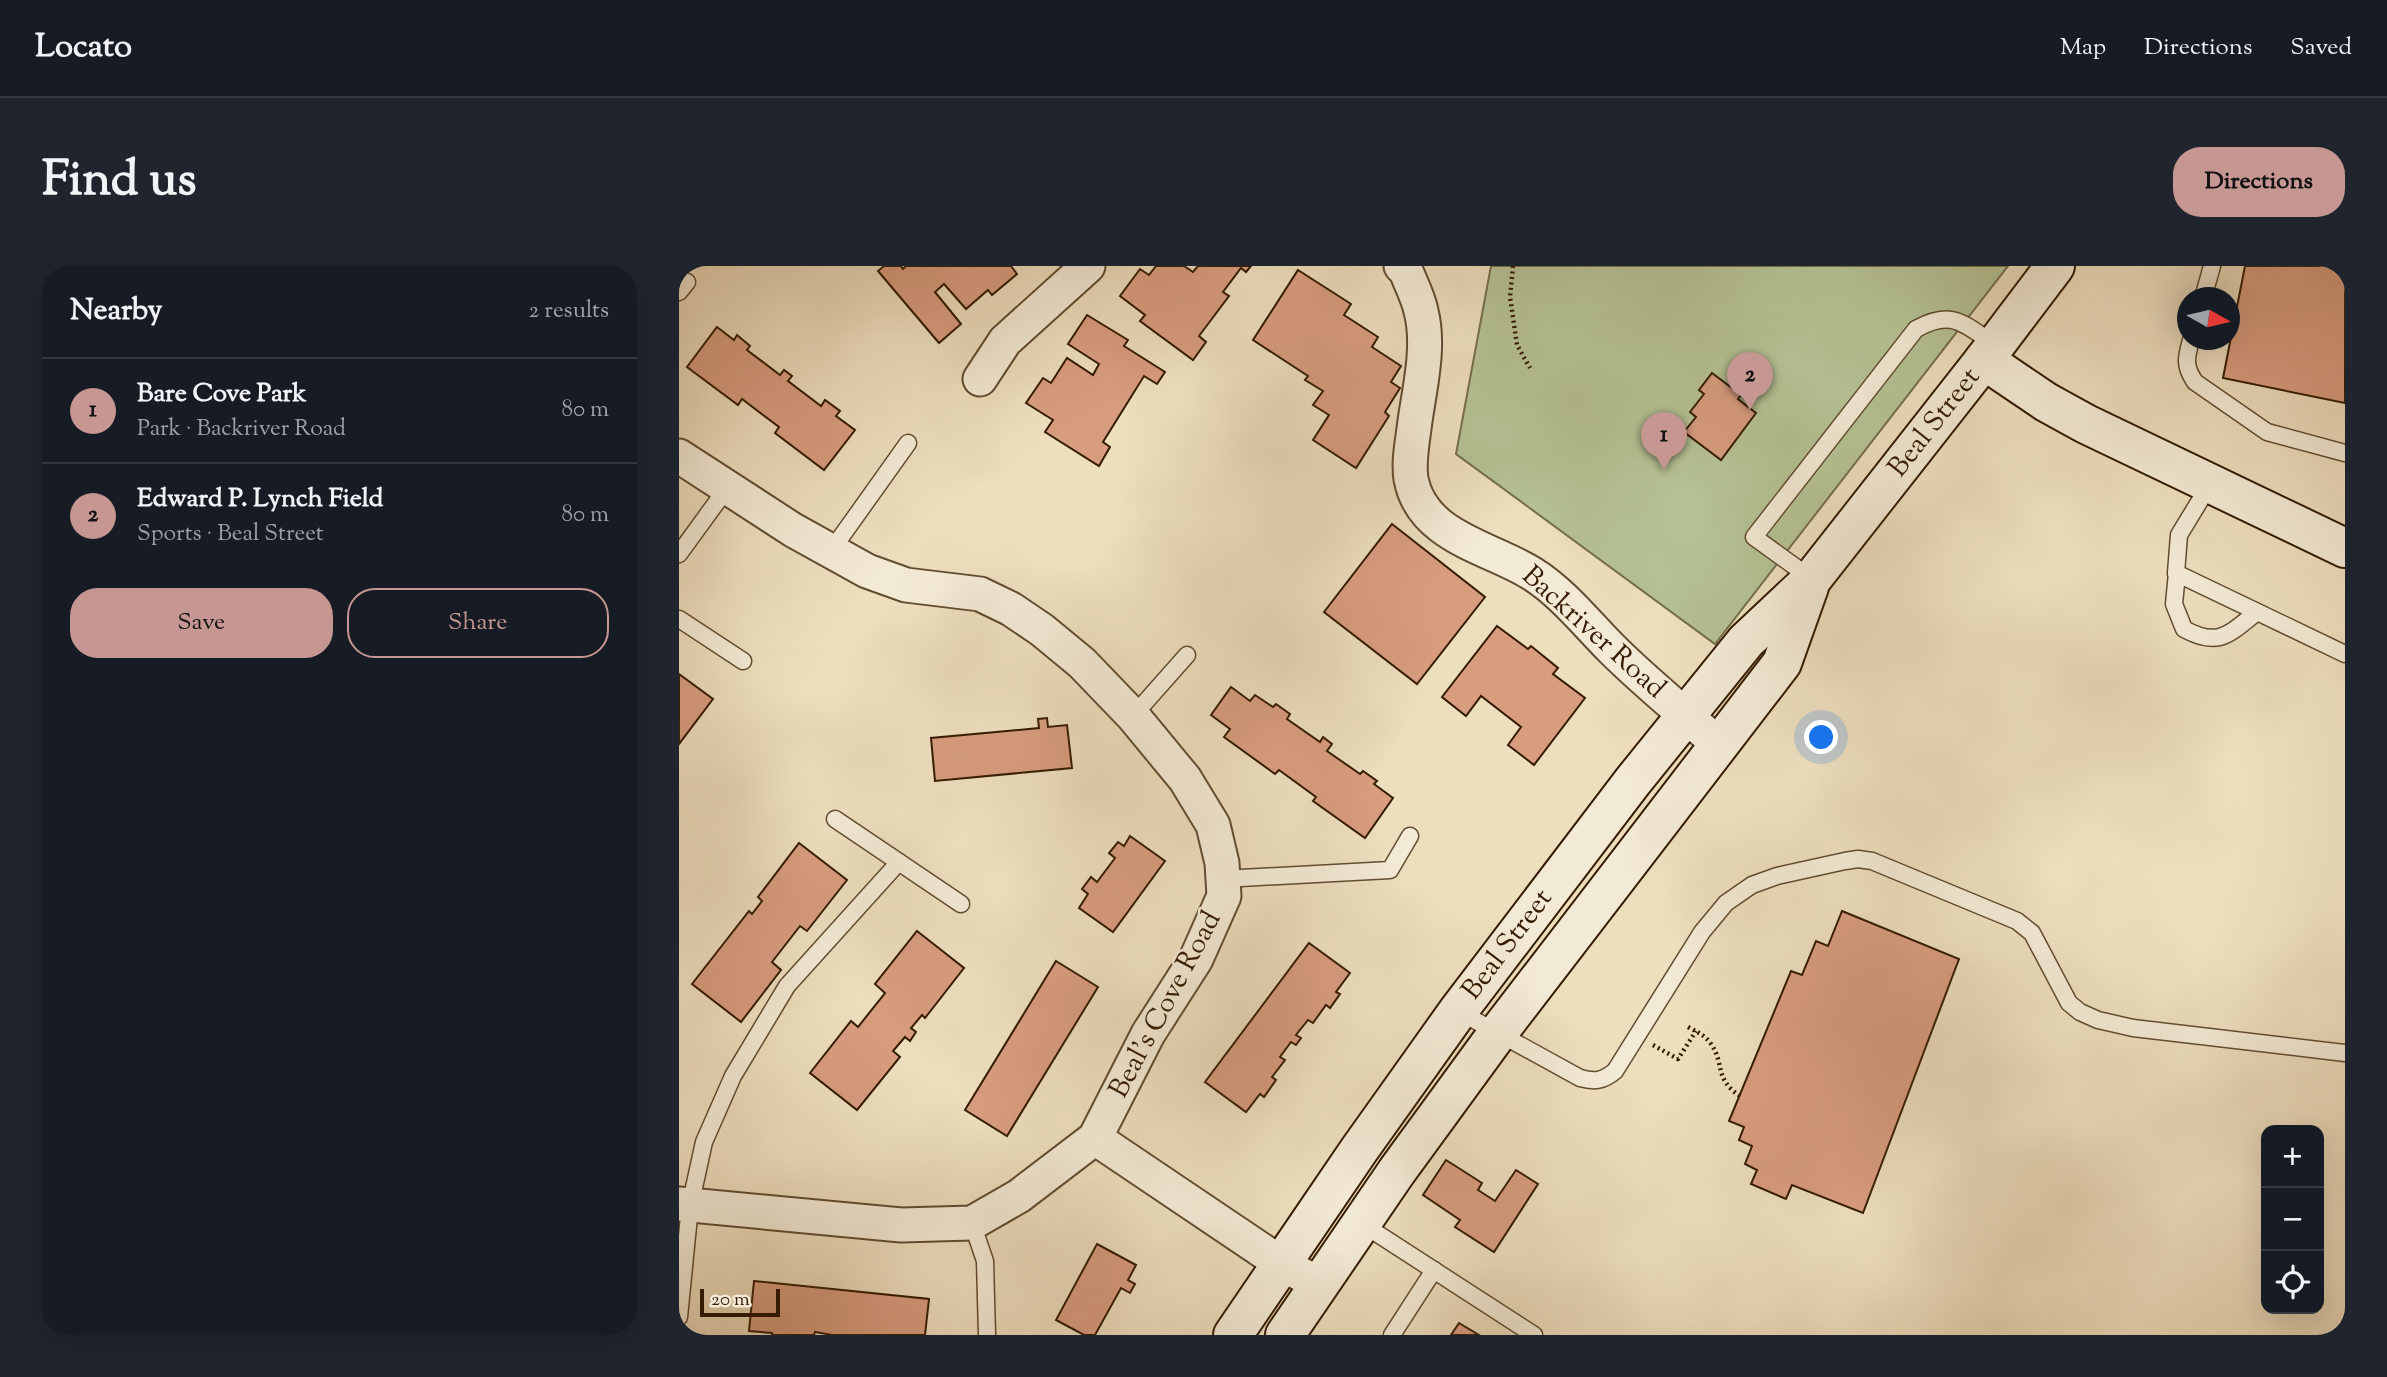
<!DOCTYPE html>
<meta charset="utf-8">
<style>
body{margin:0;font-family:"Sorts Mill Goudy",serif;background:#20242c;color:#f1f3f6}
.controls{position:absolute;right:21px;bottom:21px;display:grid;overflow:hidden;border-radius:14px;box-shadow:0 7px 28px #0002}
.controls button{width:63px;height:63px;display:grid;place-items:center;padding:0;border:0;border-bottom:2px solid #363941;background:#171b24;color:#f1f3f6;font:35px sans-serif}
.compass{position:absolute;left:1498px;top:21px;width:63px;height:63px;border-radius:50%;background:#171b24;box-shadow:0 7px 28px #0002;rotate:98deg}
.scale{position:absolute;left:21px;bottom:18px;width:80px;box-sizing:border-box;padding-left:7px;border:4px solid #341b01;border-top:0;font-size:19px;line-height:24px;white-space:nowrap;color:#341b01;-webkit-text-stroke:5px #f3ead5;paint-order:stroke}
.you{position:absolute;left:1143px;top:472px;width:24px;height:24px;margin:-18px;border:5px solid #fff;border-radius:50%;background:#1a73e8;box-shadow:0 0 0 10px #1a73e833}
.badge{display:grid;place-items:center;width:46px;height:46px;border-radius:50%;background:#c59692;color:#111;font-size:23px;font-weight:700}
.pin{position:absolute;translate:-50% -58px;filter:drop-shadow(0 2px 4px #0008)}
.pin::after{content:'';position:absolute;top:37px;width:24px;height:21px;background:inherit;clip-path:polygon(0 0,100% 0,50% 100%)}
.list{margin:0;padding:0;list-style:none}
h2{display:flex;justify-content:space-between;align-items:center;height:91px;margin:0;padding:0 28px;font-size:30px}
h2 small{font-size:23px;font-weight:400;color:#9ea1a6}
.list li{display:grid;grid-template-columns:46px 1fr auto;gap:21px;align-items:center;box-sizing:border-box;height:105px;padding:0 28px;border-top:2px solid #363941}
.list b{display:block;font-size:26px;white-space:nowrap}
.list p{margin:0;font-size:23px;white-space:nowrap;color:#9ea1a6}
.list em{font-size:23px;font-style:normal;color:#9ea1a6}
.actions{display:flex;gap:14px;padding:21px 28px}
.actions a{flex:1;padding:16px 0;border:2px solid #c59692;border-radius:28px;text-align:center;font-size:24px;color:#c59692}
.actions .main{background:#c59692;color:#111}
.icon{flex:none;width:38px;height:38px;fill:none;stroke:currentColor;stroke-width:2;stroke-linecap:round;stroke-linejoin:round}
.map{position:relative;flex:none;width:1666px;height:1069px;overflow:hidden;border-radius:28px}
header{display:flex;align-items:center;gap:42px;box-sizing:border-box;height:98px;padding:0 35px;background:#171b24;border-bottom:2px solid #363941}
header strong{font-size:33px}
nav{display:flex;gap:38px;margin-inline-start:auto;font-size:24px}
.intro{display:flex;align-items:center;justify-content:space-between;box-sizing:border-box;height:168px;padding:0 42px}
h1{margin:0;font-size:49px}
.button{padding:18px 32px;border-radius:28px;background:#c59692;color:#111;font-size:24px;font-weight:700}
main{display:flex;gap:42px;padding:0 42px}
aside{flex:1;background:#171b24;border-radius:28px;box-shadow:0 7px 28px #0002}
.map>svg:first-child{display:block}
</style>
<header>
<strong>Locato</strong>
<nav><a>Map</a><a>Directions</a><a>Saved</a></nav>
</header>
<div class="intro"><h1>Find us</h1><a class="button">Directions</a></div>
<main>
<aside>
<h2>Nearby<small>2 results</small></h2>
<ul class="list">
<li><span class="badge">1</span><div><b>Bare Cove Park</b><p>Park · Backriver Road</p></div><em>80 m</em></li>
<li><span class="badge">2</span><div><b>Edward P. Lynch Field</b><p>Sports · Beal Street</p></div><em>80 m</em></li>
</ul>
<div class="actions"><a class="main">Save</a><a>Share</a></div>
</aside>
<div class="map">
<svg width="1666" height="1069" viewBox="0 0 1666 1069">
<rect width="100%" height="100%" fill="#eddebe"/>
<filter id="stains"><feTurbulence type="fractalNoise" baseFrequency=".00286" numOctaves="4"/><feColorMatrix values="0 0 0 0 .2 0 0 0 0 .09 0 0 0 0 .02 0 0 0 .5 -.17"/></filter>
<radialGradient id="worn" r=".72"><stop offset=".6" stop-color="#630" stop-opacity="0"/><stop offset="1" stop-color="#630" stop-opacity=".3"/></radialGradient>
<polygon fill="#b5c294" stroke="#746e4a" stroke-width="2" points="812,0 1329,0 1036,378 777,188"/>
<g fill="#d89c7f" stroke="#341b01" stroke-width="2">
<polygon points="205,0 222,0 224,3 227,0 332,0 338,8 313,29 309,24 287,43 265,18 256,26 282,58 260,77 199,5"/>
<polygon points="477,0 505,0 514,6 519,0 572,0 567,6 562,2 544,26 550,30 520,70 527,76 514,94 461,55 466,49 441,30 461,3 470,9"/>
<polygon points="1566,0 1666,0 1666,137 1544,112"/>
<polygon points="619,4 672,38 665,49 699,71 693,81 722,100 712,116 721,122 706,146 710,150 677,202 634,174 650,149 634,139 644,125 626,114 629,110 574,74"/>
<polygon points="408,49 449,74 445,80 486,106 478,118 465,110 424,176 431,181 420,200 366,166 374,154 347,137 364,112 372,117 388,92 414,109 420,98 389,78"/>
<polygon points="38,61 55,74 58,69 71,80 68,84 101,109 105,104 113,110 109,115 142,140 146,134 161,145 157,150 176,164 145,204 96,167 100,161 63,133 59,139 8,101"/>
<polygon points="1033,107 1062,129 1059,133 1077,147 1042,194 1005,166 1017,151 1011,146 1025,128 1020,124"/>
<polygon points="713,258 806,331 738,418 645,346"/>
<polygon points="818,360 849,383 852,380 879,402 874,408 906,432 855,499 829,479 842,461 802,430 787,450 763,431"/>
<polygon points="0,408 34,433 0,478"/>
<polygon points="552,421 571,435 576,429 594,441 597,438 611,448 608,453 641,476 644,471 653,478 648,485 681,508 684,505 698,515 695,518 714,532 686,572 634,535 637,531 600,504 596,508 545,471 551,463 532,449"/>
<polygon points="368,452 369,461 388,459 393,502 256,515 252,472 360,462 359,453"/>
<polygon points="451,570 486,595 434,666 400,642 409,628 403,623 412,611 418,616 436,592 430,587 439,576 445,580"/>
<polygon points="120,577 168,614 128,665 121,660 93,696 102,704 62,756 13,718 70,645 73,648 83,635 79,631"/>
<polygon points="1163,645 1280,693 1184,947 1113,919 1107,933 1072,918 1078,904 1066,898 1073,880 1060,874 1065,861 1050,855 1112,705 1123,709 1137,675 1149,680"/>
<polygon points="238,665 285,702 246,752 243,749 232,762 237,766 231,775 226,771 214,785 221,791 178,844 131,807 172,755 179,761 206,727 196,718"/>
<polygon points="630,677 671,707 657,726 661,728 651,742 647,739 634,757 629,754 617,769 622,772 617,779 612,776 601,791 606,794 593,811 597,814 585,831 581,828 567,846 526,816"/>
<polygon points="377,695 419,721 328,870 286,844"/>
<polygon points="767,894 803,917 799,924 816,935 837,904 859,918 815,986 776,961 781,954 744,929"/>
<polygon points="418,978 457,999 449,1014 456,1018 451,1027 442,1022 416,1069 405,1069 377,1054"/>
<polygon points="75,1015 250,1033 246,1069 153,1069 136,1066 135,1069 93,1069 93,1067 70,1065"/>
<polygon points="780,1057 800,1069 772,1069"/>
</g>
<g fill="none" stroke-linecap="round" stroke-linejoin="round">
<defs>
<g id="lane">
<polyline points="0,26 8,16"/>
<polyline points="1524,32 1533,0"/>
<path d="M 1512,74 C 1507,92 1505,100 1516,116 L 1588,166 L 1666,187"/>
<polyline points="1531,218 1500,269 1497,307 1666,388"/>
<polyline points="152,285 229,177"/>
<polyline points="0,288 48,222"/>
<path d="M 1498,307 L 1495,338 L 1505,363 C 1540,382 1550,368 1578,346"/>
<path d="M 1133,313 L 1075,271 L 1237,63 C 1274,42 1285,59 1317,79"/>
<polyline points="0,353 64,395"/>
<polyline points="454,450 508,389"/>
<polyline points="156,553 282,638"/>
<polyline points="544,613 711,604 731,570"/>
<path d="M 779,745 L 901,812 C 916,816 924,815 936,805 L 1023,666 L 1047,637 L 1073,619 L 1098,610 L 1166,595 L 1179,593 L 1193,595 L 1338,655 L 1353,667 L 1390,737 L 1401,746 L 1419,754 L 1454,762 L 1666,787"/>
<polyline points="293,957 306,995 308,1069"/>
<polyline points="682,957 855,1069"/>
<polyline points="0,1051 11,940 25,876 54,810 108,720 220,596"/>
<polyline points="713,1069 755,1004"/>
</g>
<g id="street">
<path d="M 722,0 L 727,5 C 732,18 739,31 742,45 C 751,80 741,120 736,155 C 734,173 729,195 732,213 C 743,271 810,281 852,307 C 883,326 908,358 933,383 C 967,417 1005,447 1040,479"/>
<polyline points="301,113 326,75 409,0"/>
<polyline points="0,190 114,264 188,305 227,319 301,328 332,343 363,364 403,397 454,450 506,513 534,559 543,597 545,630 517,693 469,768 416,872 340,930 293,957 222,959 0,938"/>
<polyline points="416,872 603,998 640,1018"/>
</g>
<g id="secondary">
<polyline points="1305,94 1367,136 1407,158 1666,282"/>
<polyline points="554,1069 680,884 779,745 954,515 1067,375 1133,313 1305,94 1376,0"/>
<polyline points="606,1069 718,905 818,768 1103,397 1130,321"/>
</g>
</defs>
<use href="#lane" stroke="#624c30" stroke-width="19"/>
<use href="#street" stroke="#624c30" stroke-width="37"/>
<use href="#secondary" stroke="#341b01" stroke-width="42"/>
<g stroke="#341b01" stroke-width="4.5" stroke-dasharray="2 3.5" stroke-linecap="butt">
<polyline points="834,0 831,31 838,79 851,102"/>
<path d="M 1009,761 C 1018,766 1026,769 1032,778 C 1046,798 1035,813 1061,830"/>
<polyline points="974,779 999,793 1017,765"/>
</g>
<use href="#lane" stroke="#f3ead5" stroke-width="16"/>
<use href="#street" stroke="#f3ead5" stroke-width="33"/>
<use href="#secondary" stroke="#f3ead5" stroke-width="38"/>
</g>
<g text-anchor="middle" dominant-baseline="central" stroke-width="5" stroke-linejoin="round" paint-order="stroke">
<g font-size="28" fill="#341b01" stroke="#f3ead5">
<text transform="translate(1256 157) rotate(-52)">Beal Street</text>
<text transform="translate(914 367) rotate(42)">Backriver Road</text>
<text transform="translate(829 679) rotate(-53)">Beal Street</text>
<text transform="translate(487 739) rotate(-62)">Beal's Cove Road</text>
</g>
</g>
<rect width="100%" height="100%" filter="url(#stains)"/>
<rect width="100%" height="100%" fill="url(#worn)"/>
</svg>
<div class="controls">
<button>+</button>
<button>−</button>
<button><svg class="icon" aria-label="locate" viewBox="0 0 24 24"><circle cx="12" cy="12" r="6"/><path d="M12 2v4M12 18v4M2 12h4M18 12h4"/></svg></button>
</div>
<svg class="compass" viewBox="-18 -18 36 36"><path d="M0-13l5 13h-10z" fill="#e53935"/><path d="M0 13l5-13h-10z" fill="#9ea1a6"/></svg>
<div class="scale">20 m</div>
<div class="you"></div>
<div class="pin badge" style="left:985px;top:204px">1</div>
<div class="pin badge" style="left:1071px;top:144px">2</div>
</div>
</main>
